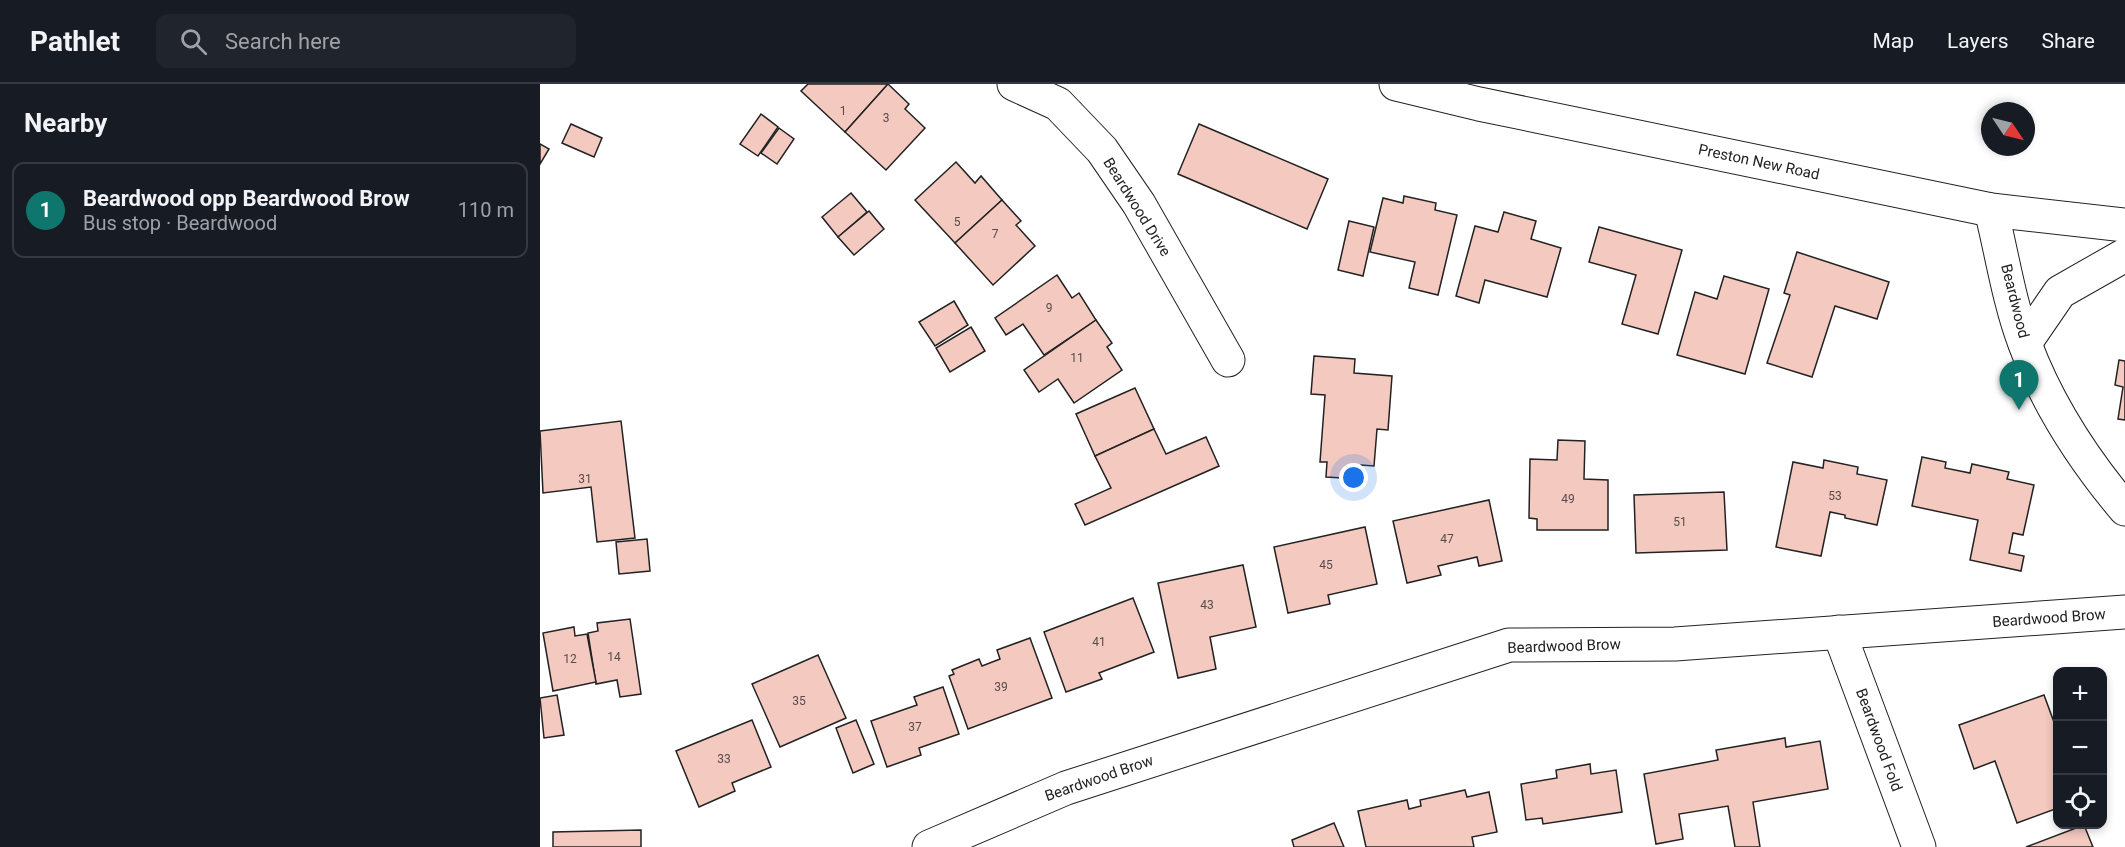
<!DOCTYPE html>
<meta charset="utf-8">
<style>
body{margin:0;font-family:Roboto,sans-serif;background:#20242c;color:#f1f3f6}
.controls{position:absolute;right:18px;bottom:18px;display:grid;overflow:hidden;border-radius:12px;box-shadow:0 3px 9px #0003}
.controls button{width:54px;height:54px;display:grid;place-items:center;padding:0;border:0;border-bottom:2px solid #363941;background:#171b24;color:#f1f3f6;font:30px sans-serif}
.compass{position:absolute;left:1441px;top:18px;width:54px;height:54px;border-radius:50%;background:#171b24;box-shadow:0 3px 9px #0003;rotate:125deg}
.you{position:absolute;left:814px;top:394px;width:21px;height:21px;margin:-15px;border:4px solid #fff;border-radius:50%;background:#1a73e8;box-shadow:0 0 0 9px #1a73e833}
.badge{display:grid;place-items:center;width:39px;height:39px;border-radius:50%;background:#0f766e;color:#fff;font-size:20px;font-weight:700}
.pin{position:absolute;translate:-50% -50px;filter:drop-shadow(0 2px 3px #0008)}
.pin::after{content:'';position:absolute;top:32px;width:21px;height:18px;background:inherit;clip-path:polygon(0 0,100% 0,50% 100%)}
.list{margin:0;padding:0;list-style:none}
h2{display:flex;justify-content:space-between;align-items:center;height:78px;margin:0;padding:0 24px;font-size:26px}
h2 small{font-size:20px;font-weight:400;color:#9ea1a6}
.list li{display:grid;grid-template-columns:39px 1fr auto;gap:18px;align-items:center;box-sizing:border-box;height:96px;margin:0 12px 12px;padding:0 12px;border:2px solid #363941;border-radius:12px}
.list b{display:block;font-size:22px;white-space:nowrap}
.list p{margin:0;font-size:20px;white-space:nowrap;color:#9ea1a6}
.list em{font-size:20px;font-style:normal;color:#9ea1a6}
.icon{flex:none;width:33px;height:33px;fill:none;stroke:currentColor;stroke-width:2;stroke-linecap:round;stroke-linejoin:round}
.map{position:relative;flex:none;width:1585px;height:763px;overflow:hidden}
header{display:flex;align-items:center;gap:36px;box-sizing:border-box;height:84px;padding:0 30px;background:#171b24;border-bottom:2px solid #363941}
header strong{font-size:28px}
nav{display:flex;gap:33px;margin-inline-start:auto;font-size:21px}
.search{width:420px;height:54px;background:#20242c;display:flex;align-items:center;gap:15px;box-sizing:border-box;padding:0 21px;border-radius:12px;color:#9ea1a6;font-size:22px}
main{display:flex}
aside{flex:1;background:#171b24}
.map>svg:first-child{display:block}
</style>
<header>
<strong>Pathlet</strong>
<div class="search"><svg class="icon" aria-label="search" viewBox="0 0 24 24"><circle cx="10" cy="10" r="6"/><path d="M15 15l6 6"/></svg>Search here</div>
<nav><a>Map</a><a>Layers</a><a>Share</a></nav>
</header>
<main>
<aside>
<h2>Nearby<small></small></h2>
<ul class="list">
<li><span class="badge">1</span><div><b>Beardwood opp Beardwood Brow</b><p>Bus stop · Beardwood</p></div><em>110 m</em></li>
</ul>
</aside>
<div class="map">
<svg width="1585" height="763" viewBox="0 0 1585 763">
<rect width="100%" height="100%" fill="#fff"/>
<g fill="#f3c9c0" stroke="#222" stroke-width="1.5">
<polygon points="268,0 348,0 305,48 261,7"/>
<polygon points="348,0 369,20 365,25 385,44 346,86 305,48"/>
<polygon points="221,30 238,43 218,72 200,60"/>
<polygon points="31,40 62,54 54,73 22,59"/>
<polygon points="659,40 788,95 767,145 638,90"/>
<polygon points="239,44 254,55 237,80 221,69"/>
<polygon points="0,60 9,65 0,80"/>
<polygon points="416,78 435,99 441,92 462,116 415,159 375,116"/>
<polygon points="311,109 327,128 298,153 282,133"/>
<polygon points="864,112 896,119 895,126 917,131 898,211 869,204 875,178 830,168 843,114 863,119"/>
<polygon points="462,116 481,137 476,141 495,162 453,201 415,159"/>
<polygon points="329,127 344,145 314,171 298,153"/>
<polygon points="964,128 996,137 991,155 1021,164 1007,213 945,196 939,219 916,212 935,142 958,148"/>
<polygon points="809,137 834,143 823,192 798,186"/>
<polygon points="1059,143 1142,166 1118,250 1082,240 1096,191 1049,178"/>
<polygon points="1257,168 1349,198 1337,235 1295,222 1272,293 1227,279 1250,211 1244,209"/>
<polygon points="517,191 532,214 539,209 556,236 504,271 483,240 466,251 455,234"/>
<polygon points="1184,192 1229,205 1205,290 1137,271 1155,208 1177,215"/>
<polygon points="414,217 428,241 395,262 379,238"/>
<polygon points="556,236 572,259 567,263 582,286 534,319 518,295 499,308 484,286"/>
<polygon points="431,243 445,267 410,288 396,264"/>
<polygon points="774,272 815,275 814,289 852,292 848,346 837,345 834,382 821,381 820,395 786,393 787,378 780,378 785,311 771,310"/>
<polygon points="1579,276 1585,277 1585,336 1578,335 1583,303 1575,301"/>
<polygon points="595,304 614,345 555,372 536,330"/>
<polygon points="81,337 95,454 57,458 51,403 3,409 0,347"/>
<polygon points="614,345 626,370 666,353 679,382 545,441 535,420 571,404 555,372"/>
<polygon points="1018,356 1045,357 1044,395 1068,396 1068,446 997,446 997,435 989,434 990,375 1017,376"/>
<polygon points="1382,373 1406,378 1405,384 1430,389 1432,380 1469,388 1467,395 1494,401 1483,451 1473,449 1469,469 1484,472 1481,487 1430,476 1438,436 1372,422"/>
<polygon points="1284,376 1318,383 1317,390 1347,396 1337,441 1305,434 1305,431 1290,428 1281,472 1236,463 1253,378 1283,384"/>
<polygon points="1184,408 1187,466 1096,469 1094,411"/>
<polygon points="949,416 962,477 939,482 937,473 898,482 901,491 867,499 853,437"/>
<polygon points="825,443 837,500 788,511 790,520 748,529 734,463"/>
<polygon points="107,455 110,487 79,490 76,458"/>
<polygon points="703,481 716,543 670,553 676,585 638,594 618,499"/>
<polygon points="593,514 614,568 559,589 562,595 526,608 504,548"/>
<polygon points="90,535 101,610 80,613 77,596 56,600 48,549 58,547 57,539"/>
<polygon points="34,543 35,552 47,550 56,598 13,607 3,549"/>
<polygon points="490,554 512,614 428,645 409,592 414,590 412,586 439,575 442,582 460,575 457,566"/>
<polygon points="278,571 306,634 240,663 212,600"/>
<polygon points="403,603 419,650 379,664 381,671 347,683 331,637 377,621 374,613"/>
<polygon points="17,611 24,651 4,654 0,614"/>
<polygon points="1504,611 1518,649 1518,724 1477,739 1455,677 1434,685 1419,641"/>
<polygon points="212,636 231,683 192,699 195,707 159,723 136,667"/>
<polygon points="316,636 334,680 313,689 296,644"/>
<polygon points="1245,654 1246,663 1280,657 1288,705 1213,718 1220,763 1195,763 1188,722 1139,730 1143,755 1116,760 1104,690 1178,676 1176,666"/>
<polygon points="1050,680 1051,690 1076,686 1082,728 1003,740 1002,734 986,736 981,700 1017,694 1016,686"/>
<polygon points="925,706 927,713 949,708 957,748 932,753 934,763 826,763 818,727 867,716 869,725 881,722 880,716"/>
<polygon points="794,739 804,763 754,763 752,756"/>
<polygon points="1544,741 1553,763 1486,763"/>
<polygon points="101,746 101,763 13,763 13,748"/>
</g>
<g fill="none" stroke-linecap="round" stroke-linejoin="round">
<defs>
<g id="minor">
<polyline points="474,0 518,20 562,66 599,120 688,276"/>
<path d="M 1451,126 C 1462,170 1469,218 1485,260 C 1508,322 1543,375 1585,425"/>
<polyline points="1485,259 1520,208 1585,171"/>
<polyline points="1299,548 1379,763"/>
<polyline points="389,763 526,704 969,561 1135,560 1585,528"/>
</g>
<polyline id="highway" points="856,0 939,20 1451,126 1585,141"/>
</defs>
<use href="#minor" stroke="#222" stroke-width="35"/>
<use href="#highway" stroke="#222" stroke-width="35"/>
<use href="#minor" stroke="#fff" stroke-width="33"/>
<use href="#highway" stroke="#fff" stroke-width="33"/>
</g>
<g text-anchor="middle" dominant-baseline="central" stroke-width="4.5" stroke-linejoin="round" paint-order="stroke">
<g font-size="12" fill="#564c4a">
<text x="303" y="27">1</text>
<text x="346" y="34">3</text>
<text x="417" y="138">5</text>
<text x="455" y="150">7</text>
<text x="509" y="224">9</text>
<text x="537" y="274">11</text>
<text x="45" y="395">31</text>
<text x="1295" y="412">53</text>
<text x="1028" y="415">49</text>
<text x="1140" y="438">51</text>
<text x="907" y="455">47</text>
<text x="786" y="481">45</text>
<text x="667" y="521">43</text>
<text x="559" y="558">41</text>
<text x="74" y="573">14</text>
<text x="30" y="575">12</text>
<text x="461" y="603">39</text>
<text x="259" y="617">35</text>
<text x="375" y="643">37</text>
<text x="184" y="675">33</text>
</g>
<g font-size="15" fill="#222" stroke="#fff">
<text transform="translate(1219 78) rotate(12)">Preston New Road</text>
<text transform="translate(597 123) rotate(58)">Beardwood Drive</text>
<text transform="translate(1475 217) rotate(76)">Beardwood</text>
<text transform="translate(1509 534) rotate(-4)">Beardwood Brow</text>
<text transform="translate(1024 562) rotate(-2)">Beardwood Brow</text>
<text transform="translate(1339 656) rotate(70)">Beardwood Fold</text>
<text transform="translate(559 694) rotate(-19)">Beardwood Brow</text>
</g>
</g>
</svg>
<div class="controls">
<button>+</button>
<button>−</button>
<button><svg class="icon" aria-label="locate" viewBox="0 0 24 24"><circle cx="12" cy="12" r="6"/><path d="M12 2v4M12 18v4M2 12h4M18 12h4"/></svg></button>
</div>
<svg class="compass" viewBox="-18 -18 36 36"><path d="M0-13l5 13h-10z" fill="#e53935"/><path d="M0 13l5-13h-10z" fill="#9ea1a6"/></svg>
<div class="you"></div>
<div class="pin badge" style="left:1479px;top:326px">1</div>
</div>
</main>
